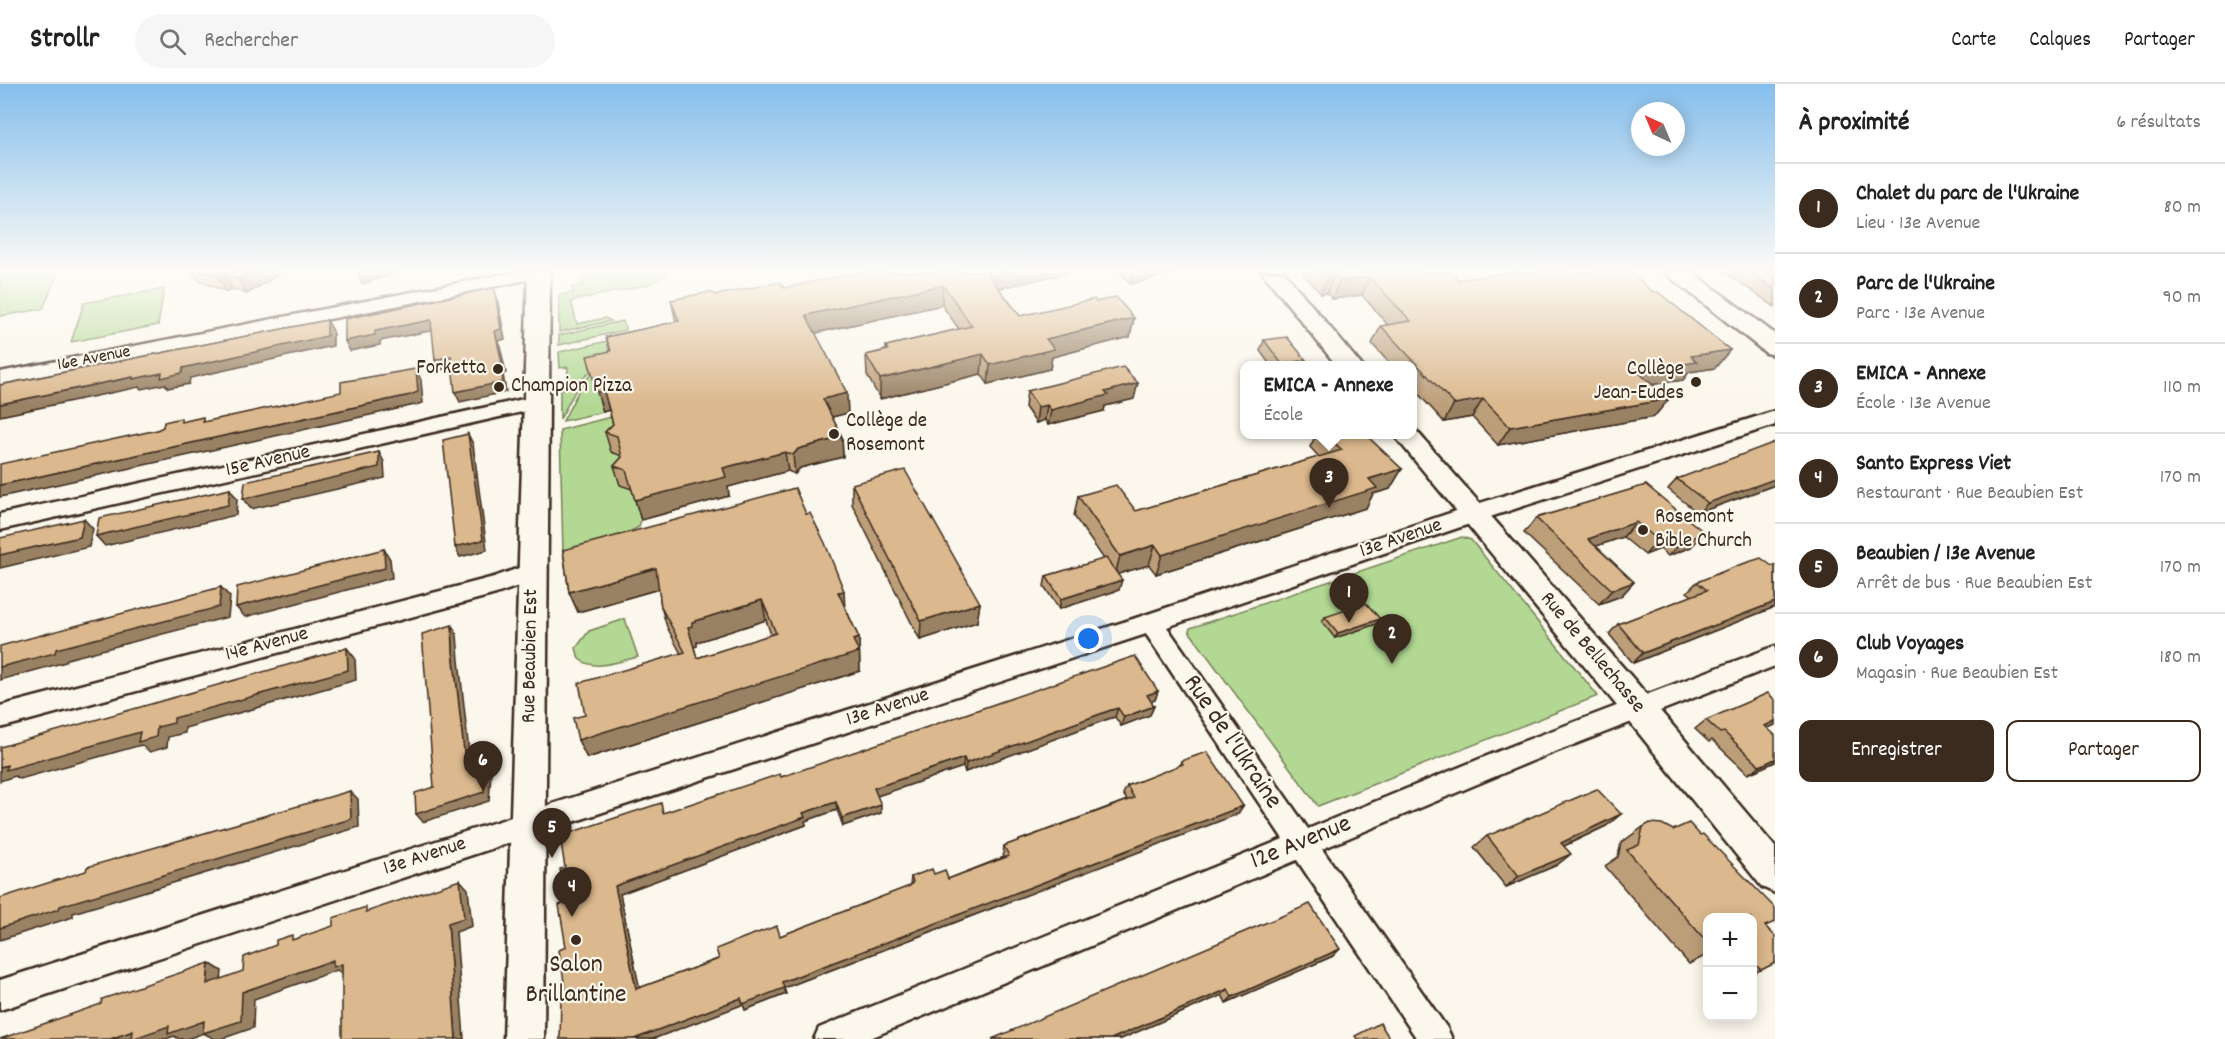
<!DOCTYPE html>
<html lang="fr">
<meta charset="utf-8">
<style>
body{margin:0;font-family:Dekko,sans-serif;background:#f6f6f6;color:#222}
.controls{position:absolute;right:18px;bottom:18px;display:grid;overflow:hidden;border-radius:12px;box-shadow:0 3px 15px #0003}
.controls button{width:54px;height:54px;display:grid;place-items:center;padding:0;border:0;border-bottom:2px solid #e0e0e0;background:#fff;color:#222;font:30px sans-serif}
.compass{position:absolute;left:1631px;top:18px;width:54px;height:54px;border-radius:50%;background:#fff;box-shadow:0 3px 15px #0003;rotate:316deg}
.you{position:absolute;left:1089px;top:555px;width:21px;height:21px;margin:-15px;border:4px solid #fff;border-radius:50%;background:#1a73e8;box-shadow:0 0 0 9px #1a73e833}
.badge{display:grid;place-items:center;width:39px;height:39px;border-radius:50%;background:#3b2a1e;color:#fff;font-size:20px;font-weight:700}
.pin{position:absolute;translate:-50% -50px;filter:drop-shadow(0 2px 3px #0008)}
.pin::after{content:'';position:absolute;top:32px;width:21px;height:18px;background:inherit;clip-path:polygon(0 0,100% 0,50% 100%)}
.popup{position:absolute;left:1240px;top:277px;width:177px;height:78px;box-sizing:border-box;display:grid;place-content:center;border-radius:12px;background:#fff;filter:drop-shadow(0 2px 4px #0005);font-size:20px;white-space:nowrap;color:#767676}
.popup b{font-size:22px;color:#222}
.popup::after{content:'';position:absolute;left:50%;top:100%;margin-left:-12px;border:12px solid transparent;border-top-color:#fff}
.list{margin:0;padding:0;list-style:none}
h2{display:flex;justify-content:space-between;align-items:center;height:78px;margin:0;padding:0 24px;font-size:26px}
h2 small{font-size:20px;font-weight:400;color:#767676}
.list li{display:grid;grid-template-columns:39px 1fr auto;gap:18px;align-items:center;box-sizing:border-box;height:90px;padding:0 24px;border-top:2px solid #e0e0e0}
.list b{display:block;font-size:22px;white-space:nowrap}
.list p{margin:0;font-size:20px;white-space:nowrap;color:#767676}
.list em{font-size:20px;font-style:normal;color:#767676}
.actions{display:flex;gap:12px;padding:18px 24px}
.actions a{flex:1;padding:14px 0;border:2px solid #3b2a1e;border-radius:12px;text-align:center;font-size:21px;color:#3b2a1e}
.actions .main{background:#3b2a1e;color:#fff}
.icon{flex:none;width:33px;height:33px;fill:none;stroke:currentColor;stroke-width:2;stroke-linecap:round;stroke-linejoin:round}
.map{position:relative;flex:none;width:1775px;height:955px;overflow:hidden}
header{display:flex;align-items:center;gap:36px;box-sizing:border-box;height:84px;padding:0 30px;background:#fff;border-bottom:2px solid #e0e0e0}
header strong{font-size:28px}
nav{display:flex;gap:33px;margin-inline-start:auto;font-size:21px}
.search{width:420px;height:54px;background:#f6f6f6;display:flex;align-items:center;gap:15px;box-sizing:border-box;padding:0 21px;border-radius:33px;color:#767676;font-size:22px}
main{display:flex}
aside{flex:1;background:#fff}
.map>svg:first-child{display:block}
</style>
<header>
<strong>Strollr</strong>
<div class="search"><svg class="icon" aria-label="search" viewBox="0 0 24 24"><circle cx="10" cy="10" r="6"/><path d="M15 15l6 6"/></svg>Rechercher</div>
<nav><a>Carte</a><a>Calques</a><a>Partager</a></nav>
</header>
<main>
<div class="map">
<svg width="1775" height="955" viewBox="0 0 1775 955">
<rect width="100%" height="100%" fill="#fbf7ec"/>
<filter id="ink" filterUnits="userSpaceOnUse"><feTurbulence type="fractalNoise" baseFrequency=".0167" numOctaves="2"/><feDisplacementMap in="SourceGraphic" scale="12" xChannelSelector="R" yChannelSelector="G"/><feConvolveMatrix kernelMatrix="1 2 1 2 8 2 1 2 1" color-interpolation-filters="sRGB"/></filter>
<g filter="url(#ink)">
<g fill="#b2d893" stroke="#768158" stroke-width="1.5">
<polygon points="0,188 58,188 43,225 0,232"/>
<polygon points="589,188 670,188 647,201 571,217 577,240 605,234 611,237 559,248 559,211 574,209 572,203 583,201 581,193 589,191"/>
<polygon points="164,205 158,241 71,258 84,219"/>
<polygon points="623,237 626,246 559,261 559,251"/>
<polygon points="621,254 580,298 560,335 560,305 567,304 568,283 560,284 559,268"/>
<polygon points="594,286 593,292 603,328 563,337 580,304"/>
<polygon points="611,333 628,392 621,401 632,405 641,436 639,443 615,455 563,469 560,346"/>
<polygon points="1462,453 1471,456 1598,612 1318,722 1189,547 1190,544"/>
<path d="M 625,535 L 638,573 C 619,577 595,588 579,575 L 576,564 L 589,547 Z"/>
</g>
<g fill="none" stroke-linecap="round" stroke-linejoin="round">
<defs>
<g id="minor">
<polygon points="515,188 550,188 542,193 0,300 0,288"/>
<polygon points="537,312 544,313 547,318 544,323 0,446 0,430"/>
<polygon points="1775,327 1775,341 1496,431 1167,543 1308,745 1514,661 1775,562 1775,582 1532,677 1322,765 1447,944 1452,955 1417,955 1297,776 868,955 814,955 819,944 1283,755 1146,550 0,926 0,896 1133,535 1480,419"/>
<polygon points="533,479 541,482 544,488 541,494 496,510 0,644 0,622 494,493"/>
</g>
<g id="tertiary">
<polygon points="528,188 550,188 544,955 504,955"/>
<polygon points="1262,188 1284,188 1362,282 1337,282"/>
<polygon points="1413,343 1635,597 1775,763 1775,809 1762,803 1613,617 1398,356 1395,350 1413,350"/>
</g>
<polygon id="secondary" points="1664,188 1692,188 1775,250 1775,271 1766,269"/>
</defs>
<use href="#minor" stroke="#3b2a1e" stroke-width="5"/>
<use href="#tertiary" stroke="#3b2a1e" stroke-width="5"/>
<use href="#secondary" stroke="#3b2a1e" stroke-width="5"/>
<use href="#minor" fill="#fbf7ec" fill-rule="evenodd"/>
<use href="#tertiary" fill="#fbf7ec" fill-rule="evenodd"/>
<use href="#secondary" fill="#fbf7ec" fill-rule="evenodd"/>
</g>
<g fill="#bc9e79" stroke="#3b2a1e" stroke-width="1.5" fill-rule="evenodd">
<polygon points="190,188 282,188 247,210 232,205 227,208 199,197 194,190"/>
<polygon points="1071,188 999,204 1020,232 1096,218 1134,234 1130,253 1052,273 1050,285 988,300 981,290 880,315 867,291 866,271 886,266 886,262 959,245 942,221 815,249 848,329 832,333 842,353 843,373 800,384 795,390 788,387 728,403 729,412 641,436 632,405 620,401 614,382 622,373 622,372 611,368 605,348 613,340 609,326 603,328 610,267 606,253 676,238 671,216 784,204"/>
<polygon points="1120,188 1179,188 1130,200"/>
<polygon points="1302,188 1451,188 1459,196 1653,208 1730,266 1715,284 1689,288 1683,296 1652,300 1654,333 1498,361 1472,333 1444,338 1413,304 1413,282 1392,282 1372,260 1381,242 1388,241 1362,211 1332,215 1327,209 1321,210"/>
<polygon points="1725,188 1775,188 1775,223"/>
<polygon points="1264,256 1306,276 1304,282 1271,282 1260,267"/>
<polygon points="1027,307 1134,315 1105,322 1104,327 1048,341 1045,336 1036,339 1025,323"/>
<polygon points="1316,351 1366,351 1390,405 1373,410 1366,424 1156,490 1149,481 1118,490 1119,506 1059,525 1044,502 1046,492 1104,475 1074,432 1078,412 1136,427 1319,373 1310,363"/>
<polygon points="1677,395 1772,402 1698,429 1668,405"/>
<polygon points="852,400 980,519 977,538 920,556 852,420"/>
<polygon points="1646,401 1691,463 1668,472 1660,465 1645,471 1623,453 1596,462 1634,498 1621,512 1599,520 1524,449 1536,434"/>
<path d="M 563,466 L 845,523 L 859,554 L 860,587 L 587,674 L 578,656 L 585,631 L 681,570 L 667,543 L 661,523 L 659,505 L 578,528 L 569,508 ZM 766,536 L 771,551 L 697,574 L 694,563 L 697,562 L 697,558 Z"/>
<polygon points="1775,481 1775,523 1633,579 1609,550 1618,540 1692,512 1687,508 1697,498"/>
<polygon points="1325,533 1380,535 1377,540 1335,554 1322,538"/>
<polygon points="1158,607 1155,616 1151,617 1154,622 1150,631 1121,642 1115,633 1108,635 965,688 963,683 877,712 881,729 843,742 837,726 805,737 806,741 620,810 639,904 780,852 910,802 911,793 934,790 948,795 1004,773 1003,770 1004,762 1127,716 1123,710 1127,702 1179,682 1181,677 1238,730 784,904 786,910 745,926 743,920 653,955 560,955 566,910 565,784 664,729 781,693"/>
<polygon points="1706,636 1775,641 1767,644 1775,678 1748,690 1712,656 1709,658 1695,645"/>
<polygon points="1621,730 1606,742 1564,762 1557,781 1506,803 1474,763 1487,752"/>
<polygon points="1643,743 1766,842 1775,879 1752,890 1752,834 1707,834 1707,871 1689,880 1605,782 1618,773 1621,759"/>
<polygon points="1333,872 1226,919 1222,911 1121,955 992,955"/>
</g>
<g fill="#998163" stroke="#3b2a1e" stroke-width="1.5">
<polygon points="249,188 282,188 247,210 238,195"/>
<polygon points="357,188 399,188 362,200"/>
<polygon points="986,188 1071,188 984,208"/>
<polygon points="1133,188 1179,188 1130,200"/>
<polygon points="223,189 232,205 227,208 218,192"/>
<polygon points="1334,191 1327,209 1321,210 1328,192"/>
<polygon points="1369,193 1362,211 1332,215 1339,197"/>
<polygon points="943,201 942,221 807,251 806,231"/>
<polygon points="494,204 497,213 505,255 499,257 506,289 503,290 506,308 460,318 455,308 495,247"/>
<polygon points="1134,234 1130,253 1052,273 1050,285 988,300 990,281 1046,255"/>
<polygon points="327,236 333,247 333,262 190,294 189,300 168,304 165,300 141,305 139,303 0,332 0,320 133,293 183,284"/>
<polygon points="431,236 435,246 380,257 380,261 350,267 345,257 375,247"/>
<polygon points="1730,266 1715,284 1689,288 1683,296 1624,305 1637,287 1691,272"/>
<polygon points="983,270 981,290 880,315 880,295"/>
<polygon points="451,272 455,282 440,286 435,276"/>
<polygon points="1306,276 1304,282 1281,282 1282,280"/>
<polygon points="416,285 421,296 423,319 415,321 0,413 0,401 410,311"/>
<polygon points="1138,299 1134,315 1105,322 1104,327 1048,341 1051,326 1105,308"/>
<polygon points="604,307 609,326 603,328 597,308"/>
<polygon points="847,309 848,329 824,335 823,315"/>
<polygon points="1483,315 1472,333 1444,338 1454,320"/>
<polygon points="1669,315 1654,333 1498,361 1510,343"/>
<polygon points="1047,321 1045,336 1036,339 1038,323"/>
<polygon points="468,350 473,360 487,466 460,473 455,463"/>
<polygon points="842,353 843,373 800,384 795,390 793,371 798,365"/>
<polygon points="379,368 384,378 385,394 251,425 243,415"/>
<polygon points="785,368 788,387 728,403 729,412 641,436 635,416 723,384"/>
<polygon points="1402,385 1390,405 1373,410 1366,424 1156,490 1162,471 1369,395"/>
<polygon points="1775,393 1775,400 1772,402 1698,429 1708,419"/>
<polygon points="230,405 237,415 236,431 105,462 96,452"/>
<polygon points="84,435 93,445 89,463 0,484 0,471"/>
<polygon points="1636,438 1623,453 1576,469 1588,455"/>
<polygon points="1705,449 1691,463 1668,472 1682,458"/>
<polygon points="1674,451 1660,465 1645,471 1658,456"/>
<polygon points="1155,461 1149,481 1115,491 1120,472"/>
<polygon points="384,465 390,475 392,494 245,533 236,523"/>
<polygon points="656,484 662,504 578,528 569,508"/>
<polygon points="1122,496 1119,506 1059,525 1061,515"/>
<polygon points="1634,498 1621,512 1599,520 1612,506"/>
<polygon points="221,503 230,513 228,533 67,575 66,578 0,596 0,583 56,565"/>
<polygon points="844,507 845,527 838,508"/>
<polygon points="762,516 766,536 697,558 697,562 693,563 688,543 692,538"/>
<polygon points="1775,518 1775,523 1633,579 1643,569"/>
<polygon points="980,519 977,538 920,556 921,537"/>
<polygon points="1380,535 1377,540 1335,554 1338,549"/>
<polygon points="452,541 457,551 459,576 472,695 466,686 453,567"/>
<polygon points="859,554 860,587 587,674 578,656"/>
<polygon points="347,564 355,574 356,596 185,644 185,649 168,653 167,663 150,668 141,661 20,695 15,692 0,697 0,683 157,643 174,634"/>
<polygon points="1158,607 1155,616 1143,620 1147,611"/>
<polygon points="1154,622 1150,631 1121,642 1124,633"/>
<polygon points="1118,624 1115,633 1108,635 965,688 966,679 1111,626"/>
<polygon points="1775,637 1775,641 1753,651 1765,642"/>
<polygon points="964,674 963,683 874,713 874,704"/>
<polygon points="1775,675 1775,678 1748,690 1760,682"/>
<polygon points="485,681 491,689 489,717 423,738 416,730"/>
<polygon points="350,707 358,715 359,743 73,829 73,833 0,856 0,844 60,822"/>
<polygon points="836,718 837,726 805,737 806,741 620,810 641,911 636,905 615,802 803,729"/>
<polygon points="881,721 881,729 843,742 842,734"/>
<polygon points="1243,722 1238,730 784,904 786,910 745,926 743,920 782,898"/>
<polygon points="1621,730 1606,742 1547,770 1561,759"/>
<polygon points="1571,770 1557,781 1506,803 1519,792"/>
<polygon points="460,796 468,805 472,842 456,848 464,955 456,955 448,839"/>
<polygon points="1340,865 1333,872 1226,919 1232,913"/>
<polygon points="333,876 342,880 344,891 337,886 254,915 253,944 221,955 215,955 203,949 242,908"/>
<polygon points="209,879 222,887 220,908 207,900"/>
<polygon points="1228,905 1222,911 1121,955 1111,955"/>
<polygon points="741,914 744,920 653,955 634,955"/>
<polygon points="204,937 218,944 187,955 179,955 174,952 166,955 110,955 133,947"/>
</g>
<g fill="#dbb88d" stroke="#3b2a1e" stroke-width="1.5" fill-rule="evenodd">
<polygon points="206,188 249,188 238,195 223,189 218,192"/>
<polygon points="860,188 986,188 1020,232 1094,215 1096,218 1116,213 1134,234 1046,255 1054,265 990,281 983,270 880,295 866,271 888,266 886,262 972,242 943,201 806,231 847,309 823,315 842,353 798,365 793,371 785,368 723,384 726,393 635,416 626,386 614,382 622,373 617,352 605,348 613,340 604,307 597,308 587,272 611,267 606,253 679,237 671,216 709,208 717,211 780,198 784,204"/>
<polygon points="1324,188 1451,188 1459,196 1510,188 1630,188 1653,208 1658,208 1730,266 1691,272 1697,278 1637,287 1669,315 1510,343 1483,315 1454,320 1381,242 1411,237 1369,193 1339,197 1334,191 1328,192"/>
<polygon points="1750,188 1775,188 1775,206"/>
<polygon points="494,204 501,245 495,247 502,279 500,280 503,298 455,308 451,272 435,276 431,236 375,247 375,251 345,257 345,235"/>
<polygon points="327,236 327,252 183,284 182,289 161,294 162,289 133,295 133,293 0,320 0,301"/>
<polygon points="1287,253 1306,276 1282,280 1264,256"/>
<polygon points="1123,283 1138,299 1105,308 1108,311 1051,326 1047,321 1038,323 1027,307"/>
<polygon points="416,285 418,308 410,311 0,401 0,380 157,346 163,343 164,338 181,334 181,338 203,333 203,338 341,308 341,298"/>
<polygon points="468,350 483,456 455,463 443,356"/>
<polygon points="1326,351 1366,351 1402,385 1369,395 1377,404 1162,471 1155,461 1120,472 1078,412 1116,401 1136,427 1342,366"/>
<polygon points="1775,358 1775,395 1708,419 1677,395"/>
<polygon points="379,368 379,383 243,415 245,398"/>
<polygon points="905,386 980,519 921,537 852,400"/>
<polygon points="1646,401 1705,449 1682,458 1674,451 1658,456 1636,438 1588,455 1634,498 1612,506 1536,434"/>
<path d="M 795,404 L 806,430 L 810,429 L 825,459 L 844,507 L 838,508 L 859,554 L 853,556 L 859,568 L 578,656 L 573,634 L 585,631 L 579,599 L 685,568 L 661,523 L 656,484 L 569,508 L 563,466 ZM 762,516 L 776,549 L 697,574 L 688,543 L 692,542 L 692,538 Z"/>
<polygon points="230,405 228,421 96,452 99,434"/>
<polygon points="84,435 80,453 0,471 0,454"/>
<polygon points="384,465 385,484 236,523 237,503"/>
<polygon points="1106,474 1122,496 1061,515 1046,492"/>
<polygon points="1761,474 1772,482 1775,481 1775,518 1643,569 1618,540 1707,506 1697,498 1739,481"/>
<polygon points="221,503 219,523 56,565 55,569 0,583 0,562"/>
<polygon points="1366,519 1380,535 1338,549 1325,533"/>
<polygon points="452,541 453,567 466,686 485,681 484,708 416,730 415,709 434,703 422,550"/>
<polygon points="347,564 348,586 174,634 174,639 157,643 156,653 138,658 140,648 6,686 7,681 0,683 0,663"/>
<polygon points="1135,572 1158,607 1147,611 1154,622 1124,633 1118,624 1111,626 966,679 964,674 874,704 881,721 842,734 836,718 803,729 805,733 615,802 636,905 719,875 716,865 746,853 777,842 780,852 910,802 913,798 911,793 932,785 934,790 945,786 948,795 1009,772 1004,762 1134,714 1127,702 1183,680 1181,677 1207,668 1243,722 782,898 784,904 743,920 741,914 634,955 560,955 561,913 566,910 559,866 566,863 559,821 566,818 560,785 565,784 560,752 661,719 663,729 780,690 781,693"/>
<polygon points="1768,609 1775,616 1775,637 1765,642 1775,651 1775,675 1760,682 1724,648 1720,649 1706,636"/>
<polygon points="1597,705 1621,730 1561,759 1571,770 1519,792 1487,752"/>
<polygon points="350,707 351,735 60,822 59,825 0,844 0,814 86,787 87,783"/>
<polygon points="1650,739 1662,740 1673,746 1689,739 1700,751 1703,750 1775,824 1775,838 1765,842 1775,852 1775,879 1761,886 1752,877 1752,834 1707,834 1707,858 1627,766 1639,761 1643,743"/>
<polygon points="460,796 464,834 448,839 456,955 342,955 342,880 333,883 333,876 242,908 241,937 203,949 204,937 168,950 169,942 132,955 133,947 110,955 0,955 101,920 102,915 209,879 207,900 243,887 244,873 276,861 276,856 292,851 292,856 333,842 333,834 366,823 366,828"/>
<polygon points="1310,820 1340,865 1232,913 1228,905 1111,955 992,955"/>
<polygon points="1380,939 1390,955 1357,955 1355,952"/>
</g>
</g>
<linearGradient id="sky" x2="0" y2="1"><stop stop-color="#85beec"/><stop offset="0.58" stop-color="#fdfbf6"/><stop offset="1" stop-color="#fdfbf6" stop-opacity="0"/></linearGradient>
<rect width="1775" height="322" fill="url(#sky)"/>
<g fill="#3b2a1e" stroke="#fbf7ec" stroke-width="2">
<circle cx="498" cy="285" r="6"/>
<circle cx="1696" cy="298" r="6"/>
<circle cx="499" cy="303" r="6"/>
<circle cx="834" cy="350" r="6"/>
<circle cx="1643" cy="446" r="6"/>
<circle cx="576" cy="856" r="6"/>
</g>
<g text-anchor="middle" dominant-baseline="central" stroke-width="4.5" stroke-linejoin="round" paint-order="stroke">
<g font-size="18" fill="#3b2a1e" stroke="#fbf7ec">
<text transform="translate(94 275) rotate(-11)">16e Avenue</text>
</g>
<g font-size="21" fill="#3b2a1e" stroke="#fbf7ec" text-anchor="start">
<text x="486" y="285" text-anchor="end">Forketta</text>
<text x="1684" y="286" text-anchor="end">Collège<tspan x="1684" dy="24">Jean-Eudes</tspan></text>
<text x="511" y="303">Champion Pizza</text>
<text x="846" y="338">Collège de<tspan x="846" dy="24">Rosemont</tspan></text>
<text x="1655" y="434">Rosemont<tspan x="1655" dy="24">Bible Church</tspan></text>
</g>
<g font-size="21" fill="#3b2a1e" stroke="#fbf7ec">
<text transform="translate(268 378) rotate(-13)">15e Avenue</text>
<text transform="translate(1401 455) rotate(-19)">13e Avenue</text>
<text transform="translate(267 561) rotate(-15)">14e Avenue</text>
<text transform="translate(1592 569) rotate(50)">Rue de Bellechasse</text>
<text transform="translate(531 572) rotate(-89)">Rue Beaubien Est</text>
<text transform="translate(888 624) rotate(-18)">13e Avenue</text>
<text transform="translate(425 773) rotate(-18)">13e Avenue</text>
</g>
<g font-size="26" fill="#3b2a1e" stroke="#fbf7ec">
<text transform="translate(1232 658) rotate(56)">Rue de l'Ukraine</text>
<text transform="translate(1301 759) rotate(-22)">12e Avenue</text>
</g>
<g font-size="26" fill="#3b2a1e" stroke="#fbf7ec">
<text x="576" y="881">Salon<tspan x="576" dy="30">Brillantine</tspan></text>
</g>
</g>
</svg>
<div class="controls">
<button>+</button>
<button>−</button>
</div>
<svg class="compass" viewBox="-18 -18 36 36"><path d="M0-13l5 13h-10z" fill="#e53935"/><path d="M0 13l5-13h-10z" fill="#767676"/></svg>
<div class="you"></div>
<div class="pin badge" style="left:1349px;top:539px">1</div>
<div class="pin badge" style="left:1392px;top:580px">2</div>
<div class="pin badge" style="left:1329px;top:424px">3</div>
<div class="popup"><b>EMICA - Annexe</b>École</div>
<div class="pin badge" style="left:572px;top:833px">4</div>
<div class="pin badge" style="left:552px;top:774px">5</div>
<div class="pin badge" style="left:483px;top:707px">6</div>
</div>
<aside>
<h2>À proximité<small>6 résultats</small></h2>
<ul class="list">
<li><span class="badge">1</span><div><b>Chalet du parc de l'Ukraine</b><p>Lieu · 13e Avenue</p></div><em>80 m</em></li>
<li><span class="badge">2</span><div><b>Parc de l'Ukraine</b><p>Parc · 13e Avenue</p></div><em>90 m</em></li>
<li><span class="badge">3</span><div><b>EMICA - Annexe</b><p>École · 13e Avenue</p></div><em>110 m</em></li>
<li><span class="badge">4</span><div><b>Santo Express Viet</b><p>Restaurant · Rue Beaubien Est</p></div><em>170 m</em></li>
<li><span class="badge">5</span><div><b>Beaubien / 13e Avenue</b><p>Arrêt de bus · Rue Beaubien Est</p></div><em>170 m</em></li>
<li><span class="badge">6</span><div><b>Club Voyages</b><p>Magasin · Rue Beaubien Est</p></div><em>180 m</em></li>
</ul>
<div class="actions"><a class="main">Enregistrer</a><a>Partager</a></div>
</aside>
</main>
